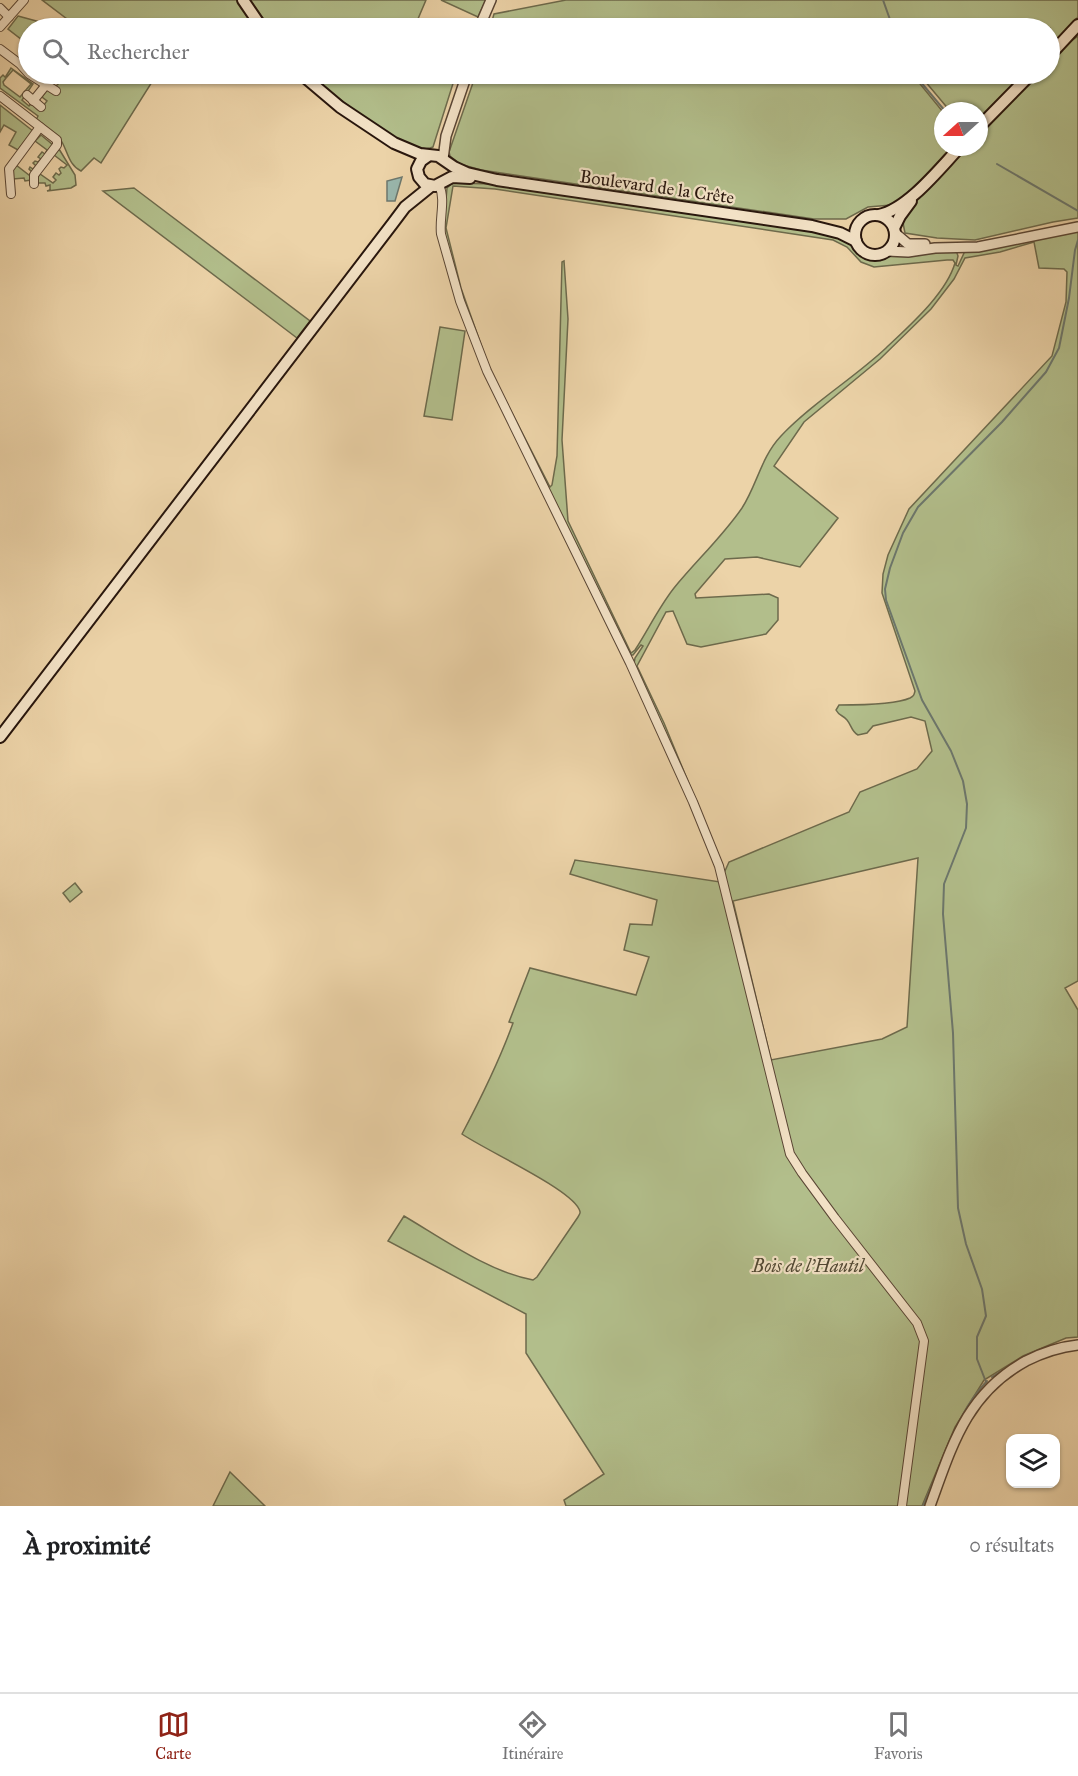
<!DOCTYPE html>
<html lang="fr">
<meta charset="utf-8">
<style>
body{margin:0;font-family:"IM FELL Great Primer",serif;background:#f2f2f2;color:#202124}
.controls{position:absolute;right:18px;bottom:18px;display:grid;overflow:hidden;border-radius:12px;box-shadow:0 2px 4px #0004}
.controls button{width:54px;height:54px;display:grid;place-items:center;padding:0;border:0;border-bottom:2px solid #e0e0e0;background:#fff;color:#202124;font:30px sans-serif}
.compass{position:absolute;left:934px;top:102px;width:54px;height:54px;border-radius:50%;background:#fff;box-shadow:0 2px 4px #0004;rotate:249deg}
.list{margin:0;padding:0;list-style:none}
h2{display:flex;justify-content:space-between;align-items:center;height:78px;margin:0;padding:0 24px;font-size:26px}
h2 small{font-size:20px;font-weight:400;color:#757577}
.icon{flex:none;width:33px;height:33px;fill:none;stroke:currentColor;stroke-width:2;stroke-linecap:round;stroke-linejoin:round}
.map{position:relative;flex:none;width:1078px;height:1506px;overflow:hidden}
.search{position:absolute;background:#fff;box-shadow:0 2px 4px #0004;left:18px;right:18px;top:18px;height:66px;display:flex;align-items:center;gap:15px;box-sizing:border-box;padding:0 21px;border-radius:33px;color:#757577;font-size:22px}
.sheet{height:186px;background:#fff}
nav{display:flex;justify-content:space-around;align-items:center;box-sizing:border-box;height:84px;border-top:2px solid #e0e0e0;background:#fff;font-size:16px;color:#757577}
nav a{display:grid;justify-items:center;gap:3px}
nav .on{color:#8f2418}
.map>svg:first-child{display:block}
</style>
<div class="map">
<svg width="1078" height="1506" viewBox="0 0 1078 1506">
<rect width="100%" height="100%" fill="#ecd3a8"/>
<filter id="stains"><feTurbulence type="fractalNoise" baseFrequency=".00333" numOctaves="4"/><feColorMatrix values="0 0 0 0 .2 0 0 0 0 .09 0 0 0 0 .02 0 0 0 .5 -.17"/></filter>
<radialGradient id="worn" r=".72"><stop offset=".6" stop-color="#630" stop-opacity="0"/><stop offset="1" stop-color="#630" stop-opacity=".3"/></radialGradient>
<g fill="#b2be8b" stroke="#6d6a4c" stroke-width="1.5" fill-rule="evenodd">
<polygon points="42,0 238,0 256,28 79,28"/>
<polygon points="250,0 426,0 415,26 419,28 270,28"/>
<polygon points="441,0 486,0 478,17"/>
<polygon points="566,0 1078,0 1078,17 1050,48 1050,28 490,28 494,14"/>
<polygon points="18,16 40,22 51,28 28,28 28,41 26,43 8,29"/>
<path d="M 1078,36 L 1078,218 L 1053,222 L 975,240 L 937,238 L 905,233 C 904,229 903,222 903,219 C 905,206 955,159 966,147 L 979,147 L 979,134 L 1037,74 L 1050,74 L 1050,60 L 1060,49 Z"/>
<path d="M 11,68 L 33,84 L 22,100 L 29,106 L 32,102 L 41,109 L 47,101 L 42,97 L 45,92 L 45,90 L 53,85 L 56,86 L 65,78 L 65,74 L 157,74 L 101,163 L 94,158 L 81,171 C 69,165 68,153 62,142 C 58,135 43,126 36,120 L 38,116 L 0,88 L 0,78 L 3,75 L 6,78 L 3,82 L 4,85 L 20,97 L 31,84 L 13,70 L 7,77 L 6,76 Z"/>
<path d="M 310,74 L 456,74 L 433,147 C 410,159 329,91 310,74 Z"/>
<polygon points="476,74 912,74 943,112 943,147 955,147 908,195 891,205 868,207 846,219 814,219 481,170 460,164 450,156 449,152"/>
<polygon points="919,74 1025,74 979,122 979,111 950,111"/>
<polygon points="0,105 33,131 18,150 9,145 16,132 4,125 0,132"/>
<polygon points="41,135 53,145 31,180 25,181 24,178 13,179 11,172 16,165 29,175 32,172 29,169 30,167 33,169 36,166 33,163 35,161 38,162 41,159 38,157 42,152 45,154 47,150 35,141"/>
<polygon points="59,149 75,175 76,185 71,188 47,191 50,190 50,185 46,186 45,183 38,183 37,178 40,174 53,183 56,180 53,177 56,173 59,175 61,173 59,169 61,167 64,168 67,165 54,155"/>
<path d="M 452,183 L 493,184 L 829,233 L 851,244 L 860,254 L 873,260 L 892,254 L 956,250 L 958,256 L 956,265 L 958,266 L 965,251 L 1078,229 L 1078,981 L 1065,988 L 1078,1010 L 1078,1337 L 1066,1338 L 1023,1356 L 984,1380 L 955,1427 L 922,1506 L 566,1506 L 564,1500 L 604,1474 L 526,1353 L 526,1314 L 388,1241 L 404,1216 C 443,1239 489,1272 533,1280 L 537,1277 L 578,1217 C 580,1213 581,1213 579,1209 C 569,1188 485,1150 462,1134 C 481,1098 499,1062 513,1023 L 509,1022 L 530,968 L 636,995 L 649,957 L 624,950 L 630,924 L 652,925 L 657,900 L 570,874 L 575,860 L 720,882 L 729,862 L 849,812 L 860,792 L 917,769 L 932,751 L 925,721 L 911,717 L 873,726 L 867,733 L 858,735 C 851,731 852,726 847,720 C 843,715 839,716 836,710 L 839,705 C 856,705 895,705 910,698 C 914,696 914,695 915,691 L 882,593 L 883,574 L 888,555 L 909,509 L 1052,356 L 1066,302 L 1067,272 L 1064,269 L 1039,268 L 1034,242 L 1000,252 L 965,258 L 954,279 L 931,309 L 880,359 L 804,422 L 774,466 L 838,518 L 800,567 L 757,557 L 725,559 L 695,594 L 696,598 L 769,594 L 778,598 L 778,620 L 766,634 L 701,647 L 687,644 L 673,611 L 666,612 L 637,666 L 664,723 L 722,864 L 634,664 L 635,658 L 643,646 L 641,645 L 633,655 L 630,655 L 531,452 L 496,385 L 462,298 L 443,235 L 447,188 ZM 453,186 L 495,189 L 833,240 L 847,247 L 861,262 L 874,267 L 947,260 L 953,260 L 955,263 C 946,294 909,326 886,348 C 853,379 812,403 781,436 C 761,457 757,485 742,508 C 722,537 696,561 674,588 C 659,607 648,630 635,650 L 631,653 L 568,521 L 562,440 L 568,319 L 564,261 L 562,262 L 557,456 L 552,485 L 550,487 L 490,370 L 461,288 L 446,228 ZM 918,858 L 907,1027 L 882,1039 L 771,1060 L 733,901 Z"/>
<polygon points="134,188 310,321 297,338 103,191"/>
<polygon points="440,327 465,331 452,420 424,416"/>
<polygon points="75,883 82,892 70,902 63,893"/>
<polygon points="230,1472 265,1506 213,1506"/>
</g>
<polygon fill="#99b7ad" stroke="#6c776d" stroke-width="1.5" points="402,177 395,201 387,201 387,181"/>
<g fill="none" stroke-linecap="round" stroke-linejoin="round">
<g stroke="#6c776d" stroke-width="2">
<polyline points="883,0 893,28"/>
<polyline points="914,74 945,111"/>
<polyline points="997,164 1078,211"/>
<polyline points="992,1377 1025,1356 1054,1345"/>
<polyline points="986,1382 977,1359 977,1337 986,1316 982,1289 966,1244 958,1208 953,1033 943,914 944,884 966,828 967,804 963,781 951,751 922,700 886,600 885,589 890,568 903,533 918,507 1002,422 1046,372 1059,348 1069,298 1075,250 1078,240"/>
<path d="M 944,1456 C 955,1429 966,1403 987,1381"/>
<polyline points="923,1506 942,1462"/>
</g>
<defs>
<g id="minor">
<polyline points="0,8 9,17"/>
<polyline points="0,27 24,0"/>
<polyline points="0,49 20,64 28,73"/>
<polyline points="29,74 56,91"/>
<polyline points="27,95 41,107"/>
<polyline points="0,96 57,140 57,145 34,175 34,184"/>
<polyline points="33,101 46,85"/>
<path d="M 439,185 C 446,200 439,218 441,234 L 460,301 L 487,371 L 630,663 L 693,802 L 719,866 L 790,1154 L 802,1173 L 835,1218 L 917,1323 L 924,1341 L 902,1506"/>
<polyline points="11,194 9,169 40,127"/>
</g>
<g id="tertiary">
<polyline points="479,28 491,0"/>
<polyline points="443,159 446,136 467,74"/>
<polyline points="895,233 908,244 925,244"/>
<polyline points="887,251 908,252 935,248 978,247 1078,227"/>
<path d="M 930,1506 C 952,1446 966,1394 1026,1361 C 1042,1353 1059,1347 1078,1345"/>
</g>
<g id="secondary">
<polyline points="243,0 262,28"/>
<polyline points="1050,55 1078,25"/>
<polyline points="301,74 340,107 394,143 420,154 438,156 454,167 467,173 497,180 812,226 840,233 856,241"/>
<polyline points="979,127 1031,74"/>
<polyline points="428,156 421,161 417,169 419,177 425,184 435,186 452,177 470,178"/>
<circle cx="875" cy="235" r="20"/>
<path d="M 879,215 C 908,209 940,168 960,147"/>
<polyline points="894,228 900,216 911,201"/>
<polyline points="0,737 393,223 405,207 431,186"/>
</g>
</defs>
<use href="#minor" stroke="#594534" stroke-width="10"/>
<use href="#tertiary" stroke="#594534" stroke-width="12"/>
<use href="#secondary" stroke="#28160d" stroke-width="14"/>
<use href="#minor" stroke="#f3e2c6" stroke-width="8"/>
<use href="#tertiary" stroke="#f3e2c6" stroke-width="9"/>
<use href="#secondary" stroke="#f3e2c6" stroke-width="10"/>
</g>
<g text-anchor="middle" dominant-baseline="central" stroke-width="4.5" stroke-linejoin="round" paint-order="stroke">
<g font-size="18" fill="#28160d" stroke="#f3e2c6">
<text transform="translate(657 187) rotate(8)">Boulevard de la Crête</text>
</g>
<g font-size="18" font-style="italic" fill="#514833" stroke="#f3e2c6">
<text x="808" y="1266">Bois de l'Hautil</text>
</g>
</g>
<rect width="100%" height="100%" filter="url(#stains)"/>
<rect width="100%" height="100%" fill="url(#worn)"/>
</svg>
<div class="controls">
<button><svg class="icon" aria-label="layers" viewBox="0 0 24 24"><path d="M12 4l9 5-9 5-9-5zM3 14l9 5 9-5"/></svg></button>
</div>
<svg class="compass" viewBox="-18 -18 36 36"><path d="M0-13l5 13h-10z" fill="#e53935"/><path d="M0 13l5-13h-10z" fill="#757577"/></svg>
<div class="search"><svg class="icon" aria-label="search" viewBox="0 0 24 24"><circle cx="10" cy="10" r="6"/><path d="M15 15l6 6"/></svg>Rechercher</div>
</div>
<section class="sheet">
<h2>À proximité<small>0 résultats</small></h2>
<ul class="list">
</ul>
</section>
<nav>
<a class="on"><svg class="icon" aria-label="map" viewBox="0 0 24 24"><path d="M3 6l6-2 6 2 6-2v14l-6 2-6-2-6 2zM9 4v14M15 6v14"/></svg>Carte</a>
<a><svg class="icon" aria-label="directions" viewBox="0 0 24 24"><path d="M12 3l9 9-9 9-9-9zM9 14v-3h6M13 9l2 2-2 2"/></svg>Itinéraire</a>
<a><svg class="icon" aria-label="saved" viewBox="0 0 24 24"><path d="M7 4h10v16l-5-4-5 4z"/></svg>Favoris</a>
</nav>
